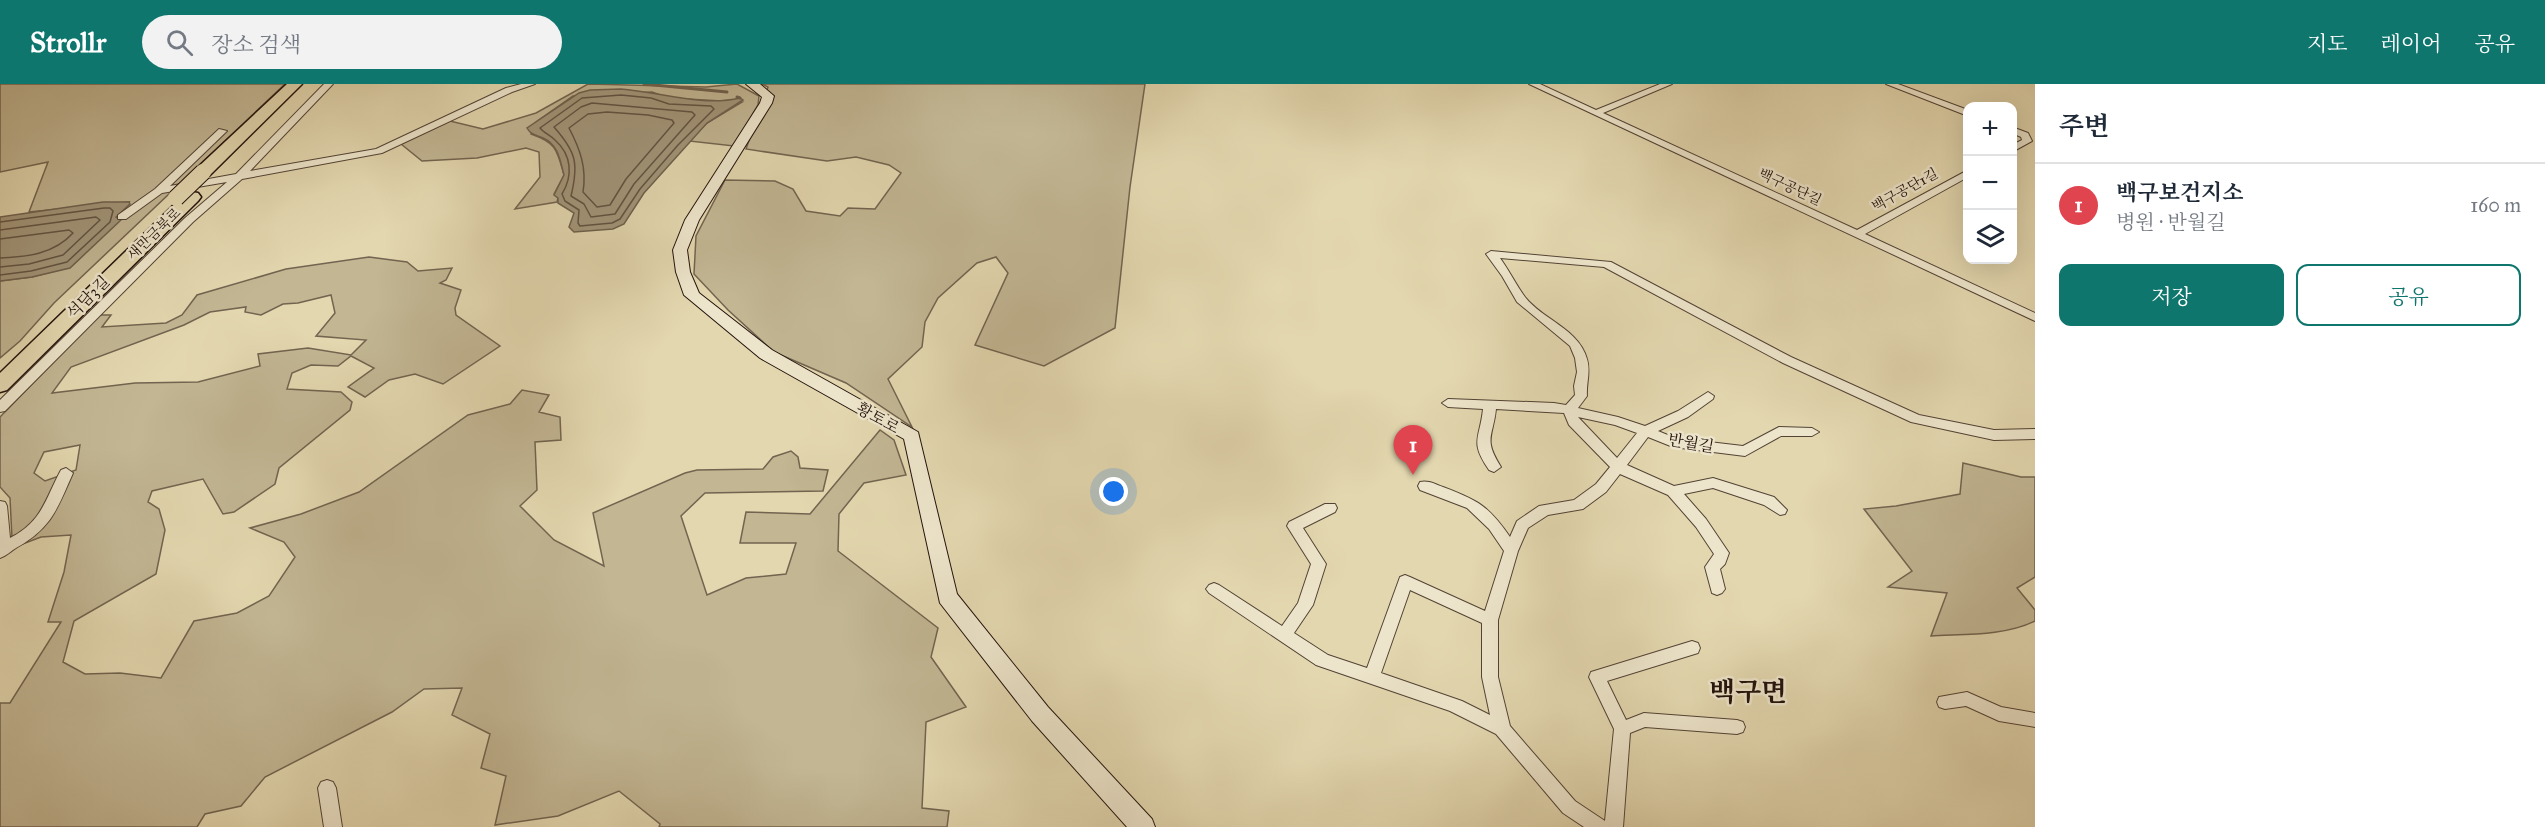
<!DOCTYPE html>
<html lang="ko">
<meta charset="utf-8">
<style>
body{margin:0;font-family:"IM FELL Great Primer","Noto Serif KR",serif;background:#f2f2f3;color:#1f2937}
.controls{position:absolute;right:18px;top:18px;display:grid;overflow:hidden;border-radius:12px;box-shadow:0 6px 24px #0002}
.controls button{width:54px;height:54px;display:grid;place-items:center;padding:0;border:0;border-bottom:2px solid #e0e1e3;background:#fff;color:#1f2937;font:30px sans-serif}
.you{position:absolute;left:1114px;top:408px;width:21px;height:21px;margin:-15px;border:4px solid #fff;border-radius:50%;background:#1a73e8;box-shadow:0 0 0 9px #1a73e833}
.badge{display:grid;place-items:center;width:39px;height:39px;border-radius:50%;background:#0f766e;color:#fff;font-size:20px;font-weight:700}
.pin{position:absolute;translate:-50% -50px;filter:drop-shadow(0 2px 3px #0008)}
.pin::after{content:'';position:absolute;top:32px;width:21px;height:18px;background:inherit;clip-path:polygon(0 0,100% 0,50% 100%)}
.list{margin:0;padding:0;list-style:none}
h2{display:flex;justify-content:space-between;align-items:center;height:78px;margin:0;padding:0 24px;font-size:26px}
h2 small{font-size:20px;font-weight:400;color:#747a83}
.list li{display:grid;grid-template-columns:39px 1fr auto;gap:18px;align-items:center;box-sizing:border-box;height:84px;padding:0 24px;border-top:2px solid #e0e1e3}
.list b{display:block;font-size:22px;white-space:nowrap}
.list p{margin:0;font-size:20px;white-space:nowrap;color:#747a83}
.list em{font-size:20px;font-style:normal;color:#747a83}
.actions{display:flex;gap:12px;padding:18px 24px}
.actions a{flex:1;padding:14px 0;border:2px solid #0f766e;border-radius:12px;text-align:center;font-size:21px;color:#0f766e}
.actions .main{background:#0f766e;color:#fff}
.icon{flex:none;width:33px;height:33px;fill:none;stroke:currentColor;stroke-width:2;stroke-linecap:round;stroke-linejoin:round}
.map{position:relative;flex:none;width:2035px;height:743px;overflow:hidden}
header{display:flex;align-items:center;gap:36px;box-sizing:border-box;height:84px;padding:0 30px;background:#0f766e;color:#fff}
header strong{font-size:28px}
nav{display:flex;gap:33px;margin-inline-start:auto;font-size:21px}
.search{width:420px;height:54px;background:#f2f2f3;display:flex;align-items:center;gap:15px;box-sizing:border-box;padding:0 21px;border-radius:33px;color:#747a83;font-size:22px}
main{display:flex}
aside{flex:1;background:#fff}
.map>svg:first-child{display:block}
</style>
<header>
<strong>Strollr</strong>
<div class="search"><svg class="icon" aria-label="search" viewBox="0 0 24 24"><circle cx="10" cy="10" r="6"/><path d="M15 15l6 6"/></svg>장소 검색</div>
<nav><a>지도</a><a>레이어</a><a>공유</a></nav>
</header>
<main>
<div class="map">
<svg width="2035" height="743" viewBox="0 0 2035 743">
<rect width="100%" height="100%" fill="#e3d7af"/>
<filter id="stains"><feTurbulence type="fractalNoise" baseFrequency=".00333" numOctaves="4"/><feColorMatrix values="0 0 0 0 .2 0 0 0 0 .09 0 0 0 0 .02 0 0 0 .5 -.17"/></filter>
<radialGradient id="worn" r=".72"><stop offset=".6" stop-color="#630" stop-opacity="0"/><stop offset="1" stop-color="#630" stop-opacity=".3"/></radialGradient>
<g fill="#c2b693" stroke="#726450" stroke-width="1.5" fill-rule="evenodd">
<polygon points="0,0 285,0 54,219 20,257 0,274 0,197 32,193 70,183 120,136 116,134 129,118 29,128 48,78 0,88"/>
<path d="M 588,0 L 706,3 L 737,0 L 759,12 L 758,21 L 734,62 L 689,57 L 707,39 L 742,18 L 669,14 L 652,8 L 573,12 L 536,38 L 531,50 C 557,59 557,66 564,91 L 554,110 L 558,114 L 557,118 L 515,125 L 540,93 L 539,68 L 526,64 L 477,74 L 422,77 L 401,60 L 450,37 L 483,45 L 536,29 Z"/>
<polygon points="762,0 1145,0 1130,103 1115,244 1044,282 975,261 1008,189 996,173 977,179 938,214 925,238 922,263 888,295 912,343 846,299 774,268 728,226 694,190 696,152 725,96 775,97 793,105 806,127 840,132 848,124 875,125 901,89 889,81 856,73 827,77 746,65 768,3"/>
<path d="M 369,173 L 407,178 L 418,187 L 452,184 L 446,196 L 440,199 L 461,206 L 455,224 L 456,231 L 500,262 L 443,300 L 415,290 L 389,296 L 365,313 L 348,303 L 374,284 L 351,272 L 338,282 L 311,281 L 292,289 L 287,305 L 341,308 L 352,318 L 350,326 L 279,384 L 275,400 L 234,428 L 223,430 L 203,395 L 152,407 L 148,418 L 159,425 L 165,446 L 156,490 L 74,537 L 63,578 L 85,590 L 120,589 L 161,594 L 194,537 L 237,529 L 269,512 L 295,473 L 284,458 L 250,444 L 301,430 L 359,408 L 468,331 L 510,320 L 522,306 L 549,311 L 539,328 L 560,333 L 561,356 L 535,358 L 537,406 L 520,422 L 554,456 L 604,482 L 593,429 L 685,389 L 697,386 L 763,385 L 773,373 L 791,367 L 798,373 L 800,384 L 828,386 L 823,407 L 705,409 L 681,432 L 707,511 L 746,494 L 786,490 L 796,459 L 740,459 L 746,428 L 810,430 L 880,346 L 894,356 L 906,391 L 864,399 L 839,430 L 838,467 L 938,544 L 931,573 L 966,623 L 926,638 L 922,724 L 949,727 L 947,743 L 659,743 L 660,740 L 619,707 L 558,732 L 495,741 L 506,692 L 481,684 L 490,650 L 452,631 L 462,604 L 424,605 L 392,628 L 265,693 L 241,722 L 205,730 L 197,743 L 0,743 L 0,619 L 10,619 L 61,538 L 48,538 L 64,488 L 71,451 L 41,453 L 7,466 L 12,454 L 10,414 L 0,403 L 0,333 L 99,231 L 111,231 L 102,243 L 166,239 L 182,231 L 197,211 L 286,185 ZM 331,211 L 335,229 L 316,252 L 366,256 L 351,271 L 308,264 L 258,270 L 260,282 L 198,298 L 135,299 L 52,309 L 71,283 L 184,241 L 210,228 L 246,223 L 245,228 L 261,231 L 283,220 L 298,219 ZM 80,361 L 76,386 L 45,397 L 34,389 L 44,368 Z"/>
<path d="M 1963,379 L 2021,393 L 2035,393 L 2035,493 L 2017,504 L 2035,526 L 2035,537 C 2005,552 1964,550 1931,552 L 1947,509 L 1888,503 L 1912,487 L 1864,425 L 1896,422 L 1960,410 Z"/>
</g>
<g fill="#a19478" stroke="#6e604d" stroke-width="1.5">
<path d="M 621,5 C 660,8 701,23 740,14 L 743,16 L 707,39 L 644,109 L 624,140 L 613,145 L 574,148 L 569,143 L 574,129 L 558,119 L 558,114 L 554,111 L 564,91 C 560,77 559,61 543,54 C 536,51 531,51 527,44 L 579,9 L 590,6 Z"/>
<polygon points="103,118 129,118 130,120 116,133 121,136 70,184 32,193 0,197 0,133"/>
</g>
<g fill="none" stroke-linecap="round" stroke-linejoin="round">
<g stroke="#625342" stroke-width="1.5">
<path d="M 621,11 L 651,14 L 669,20 L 711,22 L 714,25 L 678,61 L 640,105 L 620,135 L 612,139 L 580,142 L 578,139 L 579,126 L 565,117 L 562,110 C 573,92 572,71 555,56 C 550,51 544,49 540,44 L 582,14 Z"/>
<path d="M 592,19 L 692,28 L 695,31 L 634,100 L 615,130 L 591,133 L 584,120 L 571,112 C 579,79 576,68 554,43 L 581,23 Z"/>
<path d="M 607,28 L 648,31 L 672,36 L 674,39 L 626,95 L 610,121 L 597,123 L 583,108 C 587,84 580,65 569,44 L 588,30 Z"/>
<polyline points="0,138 104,124 110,124 113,127 110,138 67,178 31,187 0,191"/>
<polyline points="0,146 96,133 100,136 63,171 29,180 0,183"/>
<path d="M 0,155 L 69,146 L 73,149 C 54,170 27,173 0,174"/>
</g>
<g stroke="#6e604d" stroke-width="3">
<polyline points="644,0 727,8"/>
<polyline points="737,13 740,14"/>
</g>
<defs>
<g id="minor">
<polygon points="324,0 333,0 250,87 376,65 506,4 521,0 535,0 512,8 382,69 242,95 193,138 5,327 0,328 0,316 185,134 227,98 162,109 126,135 118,135 118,131 155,105 219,45 227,47 170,102 236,90"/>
<polygon points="1529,0 1540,0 1596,26 1660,0 1672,0 1603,29 1857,146 1968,86 1968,93 1865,150 2035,229 2035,237"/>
<polygon points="1886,0 1898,0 1968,26 1968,32"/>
<polygon points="2012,43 2028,49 2032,57 2012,68 2012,61 2022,56 2021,53 2012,49"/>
<path d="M 1491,167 L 1611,178 L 1791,273 L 1919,331 L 1994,346 L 2035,345 L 2035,355 L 1994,356 L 1911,338 L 1783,279 L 1604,183 L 1500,174 C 1509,186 1516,201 1525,213 C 1543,236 1579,245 1587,275 C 1591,288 1586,299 1587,312 L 1578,324 L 1618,333 L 1645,342 L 1678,327 L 1708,308 L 1714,312 L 1713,315 L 1688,333 L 1658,347 L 1675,354 L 1743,362 L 1779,343 L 1812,344 L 1819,348 L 1812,352 L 1781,352 L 1745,372 L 1673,363 L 1648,353 L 1627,381 L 1674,402 L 1713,394 L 1774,413 L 1787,426 L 1785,430 L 1780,431 L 1764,421 L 1713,404 L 1684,410 L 1706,435 L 1729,469 L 1725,480 L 1720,485 L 1725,505 L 1722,509 L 1717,511 L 1712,509 L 1705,483 L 1714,470 L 1696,443 L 1668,411 L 1620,390 L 1606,408 L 1583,425 L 1548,431 L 1528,444 L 1518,467 L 1498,536 L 1498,593 L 1510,642 L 1575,717 L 1605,737 L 1614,645 L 1589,593 L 1591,588 L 1692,557 L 1698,559 L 1700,564 L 1698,569 L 1607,597 L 1626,636 L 1644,629 L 1737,636 L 1743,638 L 1745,643 L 1743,648 L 1737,650 L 1645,643 L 1630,649 L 1623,743 L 1584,743 L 1563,729 L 1496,650 L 1450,627 L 1316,581 L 1209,509 L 1206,505 L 1209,501 L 1214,499 L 1219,501 L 1282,542 L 1298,519 L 1311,480 L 1287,442 L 1289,438 L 1325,420 L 1335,420 L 1337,424 L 1335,428 L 1303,444 L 1326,480 L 1313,521 L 1294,549 L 1328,571 L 1367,584 L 1400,493 L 1405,491 L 1410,493 L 1485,527 L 1504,467 L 1489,445 L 1467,424 L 1420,406 L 1418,402 L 1420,398 C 1428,396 1435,400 1443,403 C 1477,416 1488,421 1510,453 L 1517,437 L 1539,422 L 1574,416 L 1596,400 L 1610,383 L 1569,341 L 1564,329 L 1496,325 C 1493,354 1483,354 1501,383 L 1494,388 L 1489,386 C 1469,357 1480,355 1483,325 L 1448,323 L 1442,319 L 1448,315 L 1554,319 L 1566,321 L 1575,311 L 1574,302 L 1577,288 L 1575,274 L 1570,262 L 1517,218 L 1502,192 L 1486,170 ZM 1578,333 L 1615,341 L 1637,349 L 1617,374 ZM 1410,506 L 1482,539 L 1482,593 L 1490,631 L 1462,617 L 1381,589 Z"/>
<path d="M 66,384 L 73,389 C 57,425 52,444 16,464 C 11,467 6,472 0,474 L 0,417 L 5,418 L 7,422 L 10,454 C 43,437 45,415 61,386 Z"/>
<polygon points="1967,608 2001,623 2035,629 2035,643 1999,637 1966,622 1945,625 1939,623 1937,618 1939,613"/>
<polygon points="327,696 333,698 336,704 342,743 324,743 318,704 321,698"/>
</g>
<polygon id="secondary" points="746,0 760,0 774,12 772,19 699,136 687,166 690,188 699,209 772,266 918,348 957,510 1048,623 1152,735 1155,743 1127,743 1032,637 940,519 904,355 760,274 684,211 676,188 673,166 685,136 760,19 762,13"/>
<g id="trunk">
<polygon points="287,0 302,0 209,92 197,92 195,88 197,84"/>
<polygon points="192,108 198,109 201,113 198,117 7,306 0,308 0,289 186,109"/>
</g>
</defs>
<use href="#minor" stroke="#524335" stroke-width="2"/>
<use href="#secondary" stroke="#22120c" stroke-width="2"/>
<use href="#trunk" stroke="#22120c" stroke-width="3"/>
<use href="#minor" fill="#ede5cb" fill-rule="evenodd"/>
<use href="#secondary" fill="#ede5cb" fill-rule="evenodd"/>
<use href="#trunk" fill="#e3d7af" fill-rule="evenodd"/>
<defs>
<polyline id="trunk-bridge" points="176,114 203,88"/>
</defs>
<use href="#trunk-bridge" stroke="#22120c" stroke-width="18" stroke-linecap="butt"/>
<use href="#trunk-bridge" stroke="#e3d7af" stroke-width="16"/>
</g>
<g text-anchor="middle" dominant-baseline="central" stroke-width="5" stroke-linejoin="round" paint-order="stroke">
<g font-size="14" fill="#22120c" stroke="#ede5cb">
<text transform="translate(1790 103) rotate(25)">백구공단길</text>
<text transform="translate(1905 106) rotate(-29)">백구공단1길</text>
<text transform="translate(154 150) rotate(-44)">새만금북로</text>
</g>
<g font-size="16" fill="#22120c" stroke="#ede5cb">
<text transform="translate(88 213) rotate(-45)">석담3길</text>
<text transform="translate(878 334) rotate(29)">황토로</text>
<text transform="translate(1691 359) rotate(10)">반월길</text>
</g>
<g font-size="27" font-weight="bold" fill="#22120c" stroke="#ede5cb">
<text x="1748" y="607">백구면</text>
</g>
</g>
<rect width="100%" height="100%" filter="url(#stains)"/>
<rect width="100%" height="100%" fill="url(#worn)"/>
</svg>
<div class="controls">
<button>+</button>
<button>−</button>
<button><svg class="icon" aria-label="layers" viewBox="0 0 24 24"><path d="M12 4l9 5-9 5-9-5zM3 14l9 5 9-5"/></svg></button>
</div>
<div class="you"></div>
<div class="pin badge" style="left:1413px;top:391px;background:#e0444e">1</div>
</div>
<aside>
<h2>주변<small></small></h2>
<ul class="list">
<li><span class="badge" style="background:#e0444e">1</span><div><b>백구보건지소</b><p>병원 · 반월길</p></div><em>160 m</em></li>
</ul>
<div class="actions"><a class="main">저장</a><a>공유</a></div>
</aside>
</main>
